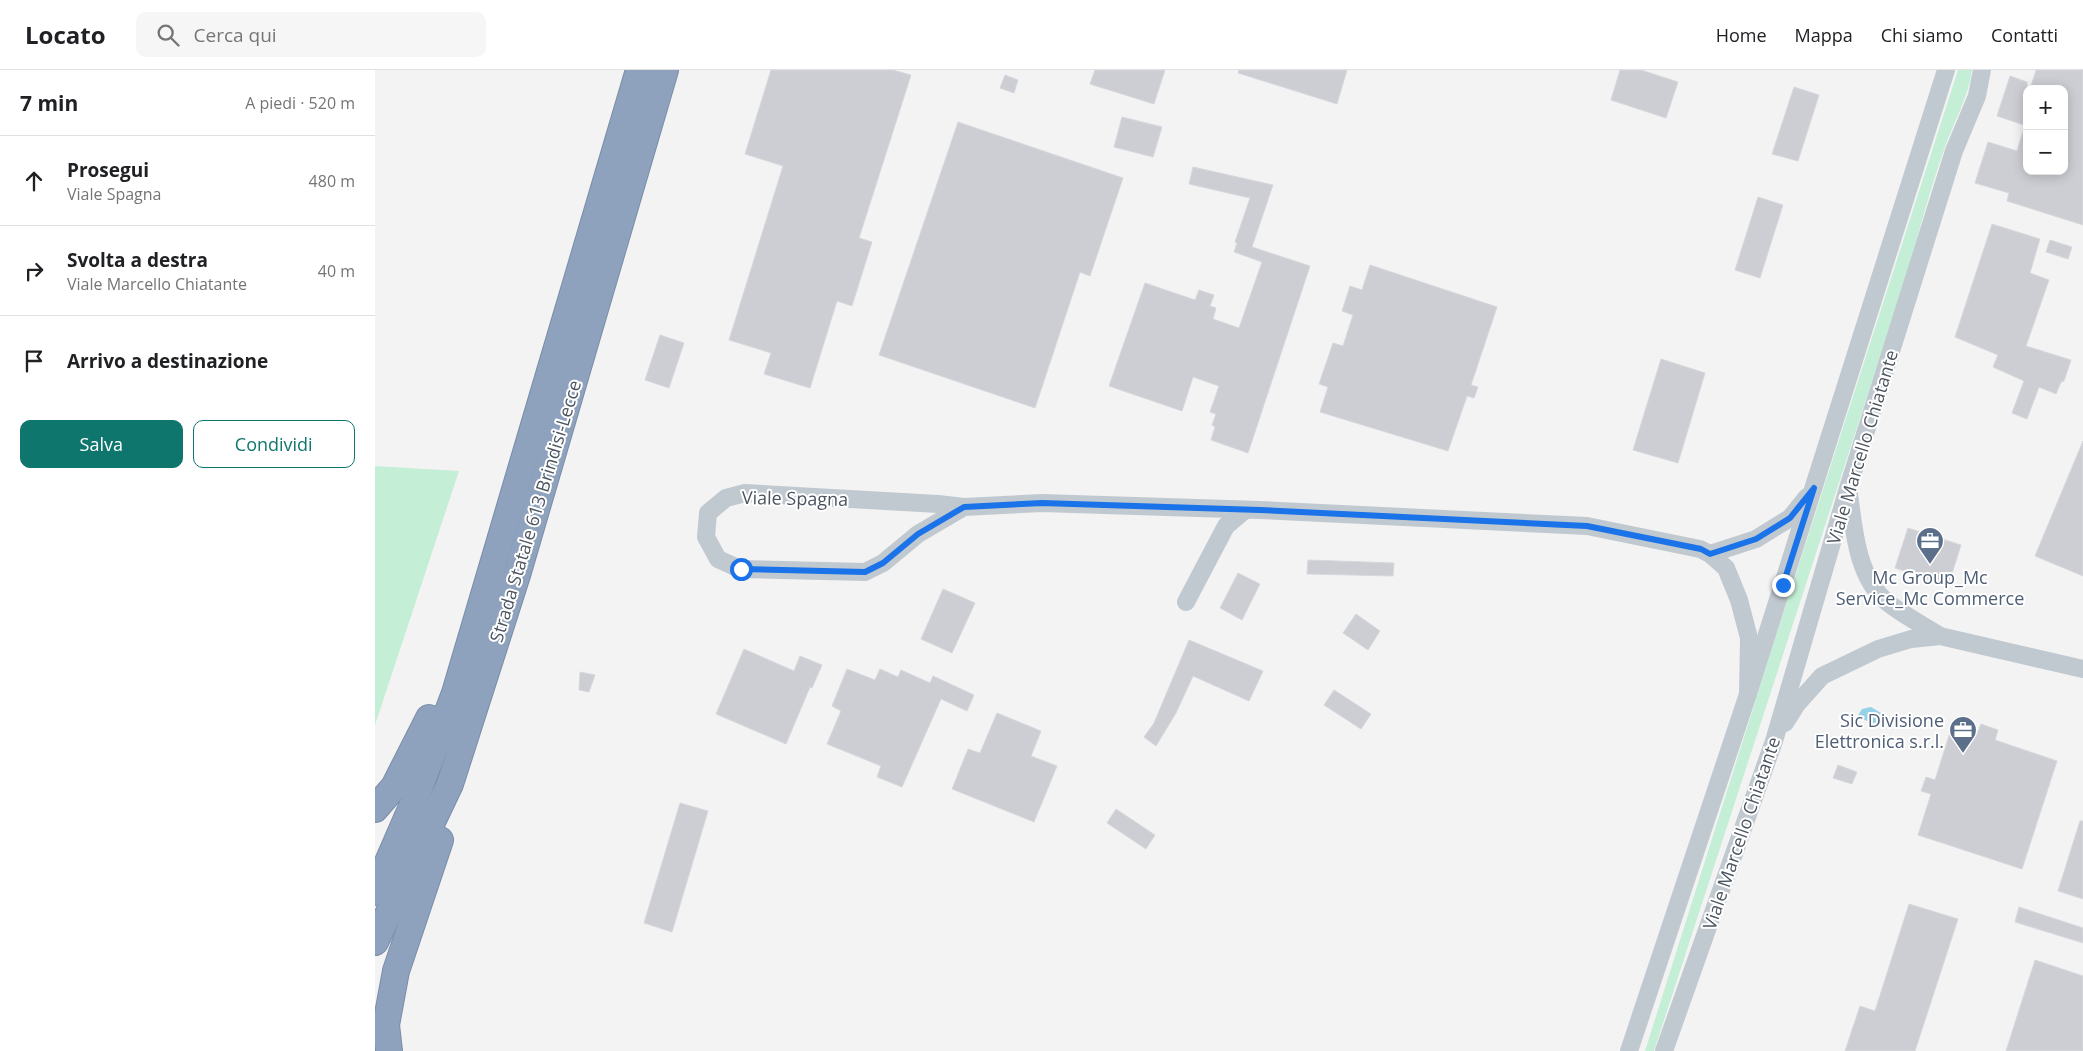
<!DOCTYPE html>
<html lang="it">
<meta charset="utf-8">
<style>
body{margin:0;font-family:"Open Sans",sans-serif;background:#f6f6f6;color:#202124}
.controls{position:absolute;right:15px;top:15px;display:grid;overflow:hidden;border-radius:10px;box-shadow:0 2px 12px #0003}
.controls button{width:45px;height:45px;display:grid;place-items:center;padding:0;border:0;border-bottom:1px solid #e0e0e0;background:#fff;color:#202124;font:25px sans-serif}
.stop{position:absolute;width:15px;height:15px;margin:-11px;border:4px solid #1a73e8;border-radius:50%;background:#fff}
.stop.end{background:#1a73e8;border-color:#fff;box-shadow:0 1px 5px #0008}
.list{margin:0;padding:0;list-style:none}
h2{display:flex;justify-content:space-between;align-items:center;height:65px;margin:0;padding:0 20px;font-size:21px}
h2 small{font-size:16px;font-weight:400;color:#757577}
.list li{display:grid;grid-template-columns:32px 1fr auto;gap:15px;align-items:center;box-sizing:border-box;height:90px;padding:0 20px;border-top:1px solid #e0e0e0}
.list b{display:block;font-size:19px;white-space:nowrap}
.list p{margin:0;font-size:16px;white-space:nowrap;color:#757577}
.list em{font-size:16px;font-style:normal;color:#757577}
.actions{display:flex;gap:10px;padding:15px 20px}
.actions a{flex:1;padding:11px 0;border:1px solid #0f766e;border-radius:10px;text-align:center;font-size:18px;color:#0f766e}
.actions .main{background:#0f766e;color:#fff}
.icon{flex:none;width:28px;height:28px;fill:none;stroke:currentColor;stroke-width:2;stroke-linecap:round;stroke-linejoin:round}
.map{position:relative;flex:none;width:1708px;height:981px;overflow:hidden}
header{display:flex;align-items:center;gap:30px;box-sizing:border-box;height:70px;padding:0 25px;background:#fff;border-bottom:1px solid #e0e0e0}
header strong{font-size:24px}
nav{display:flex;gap:28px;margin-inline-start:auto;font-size:18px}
.search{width:350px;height:45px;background:#f6f6f6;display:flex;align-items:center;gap:12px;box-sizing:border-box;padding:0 18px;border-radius:10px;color:#757577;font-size:19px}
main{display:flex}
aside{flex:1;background:#fff}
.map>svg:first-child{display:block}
</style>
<header>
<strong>Locato</strong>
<div class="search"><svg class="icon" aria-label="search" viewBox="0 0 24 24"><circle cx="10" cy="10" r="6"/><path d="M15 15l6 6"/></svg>Cerca qui</div>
<nav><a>Home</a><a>Mappa</a><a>Chi siamo</a><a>Contatti</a></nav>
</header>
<main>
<aside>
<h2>7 min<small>A piedi · 520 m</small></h2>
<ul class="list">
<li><svg class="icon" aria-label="ahead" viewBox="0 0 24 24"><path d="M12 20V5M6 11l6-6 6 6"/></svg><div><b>Prosegui</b><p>Viale Spagna</p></div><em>480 m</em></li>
<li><svg class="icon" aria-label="right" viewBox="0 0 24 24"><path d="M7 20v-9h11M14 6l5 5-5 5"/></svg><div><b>Svolta a destra</b><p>Viale Marcello Chiatante</p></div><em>40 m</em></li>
<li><svg class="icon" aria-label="arrive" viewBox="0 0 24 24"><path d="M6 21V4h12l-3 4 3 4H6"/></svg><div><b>Arrivo a destinazione</b></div></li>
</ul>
<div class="actions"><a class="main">Salva</a><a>Condividi</a></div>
</aside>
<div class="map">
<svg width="1708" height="981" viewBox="0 0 1708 981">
<rect width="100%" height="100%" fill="#f4f3f3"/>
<g fill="#c5eed7">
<path d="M 1583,0 L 1597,0 C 1593,29 1578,53 1569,80 C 1554,122 1543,166 1530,210 L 1279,981 L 1270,981 L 1400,569 Z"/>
<polygon points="0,396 84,401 0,655"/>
</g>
<polygon fill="#95d1e7" points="1496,637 1506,643 1507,649 1506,656 1482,647 1487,639"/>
<g fill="#cdced4" stroke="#d7d8dd">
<polygon points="396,0 518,0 536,5 484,168 497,172 477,236 462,231 435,318 389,304 396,283 354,270 408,96 370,84"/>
<polygon points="720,0 790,0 779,34 715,14"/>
<polygon points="864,0 972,0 962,34 863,3"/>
<polygon points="1245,0 1266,0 1303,12 1291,48 1236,30"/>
<polygon points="1661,0 1708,0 1708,155 1632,131 1634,123 1600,113 1613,72 1642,81 1649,58 1652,59 1652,101 1689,101 1689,19 1655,19"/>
<polygon points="630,5 643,10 639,23 625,18"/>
<polygon points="1635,6 1652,12 1652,56 1622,46"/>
<polygon points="1419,17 1444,25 1423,91 1397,84"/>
<polygon points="747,47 787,57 778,87 739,77"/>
<polygon points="583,52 748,108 715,206 705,202 660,338 504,285"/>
<polygon points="818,97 898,115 877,177 935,196 873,383 836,370 840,357 837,355 841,344 835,342 844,316 818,307 807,341 734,316 770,213 820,230 824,220 839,225 835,236 841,238 838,249 864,258 887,192 859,182 862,173 860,172 875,128 814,114"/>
<polygon points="1383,127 1408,135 1385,208 1360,200"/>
<polygon points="1617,154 1665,169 1655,203 1674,210 1651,276 1696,290 1689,311 1686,312 1681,324 1664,317 1652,349 1637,343 1649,311 1618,297 1623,285 1580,267"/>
<polygon points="1675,170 1697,177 1693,189 1671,182"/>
<polygon points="995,195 1122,237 1096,315 1103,317 1099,328 1092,326 1073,381 945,342 953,317 944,314 958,273 968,276 978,245 967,241 975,216 987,220"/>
<polygon points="285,265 309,273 294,318 270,310"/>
<polygon points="1286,289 1330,303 1303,393 1258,380"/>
<polygon points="1708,371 1708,506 1660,486"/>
<polygon points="1533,458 1586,475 1573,516 1520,498"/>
<polygon points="933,490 1019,493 1018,506 932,504"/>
<polygon points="863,503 885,514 867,550 845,538"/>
<polygon points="568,519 600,533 577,583 546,569"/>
<polygon points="981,544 1005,561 993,580 968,563"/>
<polygon points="814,570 888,601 874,631 818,606 801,643 781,676 769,667 779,653"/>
<polygon points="369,579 419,601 425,586 447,595 437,618 435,617 411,674 341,644"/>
<polygon points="472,599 500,610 505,599 523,607 526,600 555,613 558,606 599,625 592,641 566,629 527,717 502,707 506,696 452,674 466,641 457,636"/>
<polygon points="205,602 220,605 214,622 204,620"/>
<polygon points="959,620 996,644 986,659 949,635"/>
<polygon points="622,643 666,661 656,686 682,696 659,752 577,719 593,679 605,683"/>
<polygon points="1606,654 1623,660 1620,670 1682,691 1647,799 1543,765 1556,724 1546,721 1551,707 1560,710 1577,656 1602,664"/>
<polygon points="1463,695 1482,702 1477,714 1458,708"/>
<polygon points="305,733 333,741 297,862 269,853"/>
<polygon points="741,739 780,765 771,779 732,753"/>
<polygon points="1705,751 1708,751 1708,829 1683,821"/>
<polygon points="1534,834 1583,849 1540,981 1470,981 1485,936 1500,941"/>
<polygon points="1644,837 1708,858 1708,873 1640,852"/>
<polygon points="1660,890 1708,906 1708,981 1631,981"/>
</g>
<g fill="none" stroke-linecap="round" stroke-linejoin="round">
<defs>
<g id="highway">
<polyline points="0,739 19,717 54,648"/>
<polyline points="0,822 39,732 80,623 264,0"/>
<polyline points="0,872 75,714 142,505 290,0"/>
<polyline points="14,981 11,955 21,901 65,770"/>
</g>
</defs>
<use href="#highway" stroke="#798da9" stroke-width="28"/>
<g stroke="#c1c9d0" stroke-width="18">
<path d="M 1474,424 C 1479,460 1482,507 1512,532 C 1528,545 1548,555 1565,566"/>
<polyline points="589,437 543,464 508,493 490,502 365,499 343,489 331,467 333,443 351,428 370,423 563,434 589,437 667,433 885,440 1212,456 1325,479 1335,484 1351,498 1364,530 1374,568 1373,624"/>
<polyline points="1335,484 1381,469 1415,448 1432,427"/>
<polyline points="811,532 851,456 870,440"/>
<polyline points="1410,653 1422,634 1447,606 1503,579 1536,569 1565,566 1708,599"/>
<polyline points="1254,981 1373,624 1571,0"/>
<polyline points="1289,981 1399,671 1473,418 1579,81 1602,26 1607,0"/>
</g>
<use href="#highway" stroke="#8ea2bd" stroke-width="26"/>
</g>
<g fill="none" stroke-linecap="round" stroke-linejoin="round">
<polyline stroke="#1a73e8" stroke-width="6" points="366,499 490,502 508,493 543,464 589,437 667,433 885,440 1212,456 1326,479 1335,484 1381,469 1415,448 1439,418 1408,515"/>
</g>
<defs>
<symbol id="office-pin" viewBox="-11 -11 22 30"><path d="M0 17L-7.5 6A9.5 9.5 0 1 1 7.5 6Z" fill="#5c6f8a" stroke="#fff"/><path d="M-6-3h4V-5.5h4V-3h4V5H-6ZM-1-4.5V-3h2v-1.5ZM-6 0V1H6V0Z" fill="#fff"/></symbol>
</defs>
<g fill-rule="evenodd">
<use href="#office-pin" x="1539" y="455" width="32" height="43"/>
<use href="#office-pin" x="1572" y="644" width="32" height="43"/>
</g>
<g text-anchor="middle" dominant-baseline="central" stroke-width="4" stroke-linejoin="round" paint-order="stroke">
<g font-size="18" fill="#4b545f" stroke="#fff">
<text transform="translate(1487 377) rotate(-73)">Viale Marcello Chiatante</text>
<text transform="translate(420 428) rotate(1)">Viale Spagna</text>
<text transform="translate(160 441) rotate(-73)">Strada Statale 613 Brindisi-Lecce</text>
<text transform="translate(1366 763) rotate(-71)">Viale Marcello Chiatante</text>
</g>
<g font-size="18" fill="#4e5e75" stroke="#fff">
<text x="1555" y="507">Mc Group_Mc<tspan x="1555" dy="21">Service_Mc Commerce</tspan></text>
<text x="1569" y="650" text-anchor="end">Sic Divisione<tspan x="1569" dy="21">Elettronica s.r.l.</tspan></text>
</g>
</g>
</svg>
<div class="controls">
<button>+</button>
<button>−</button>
</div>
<div class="stop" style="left:366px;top:499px"></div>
<div class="stop end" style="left:1408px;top:515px"></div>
</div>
</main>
